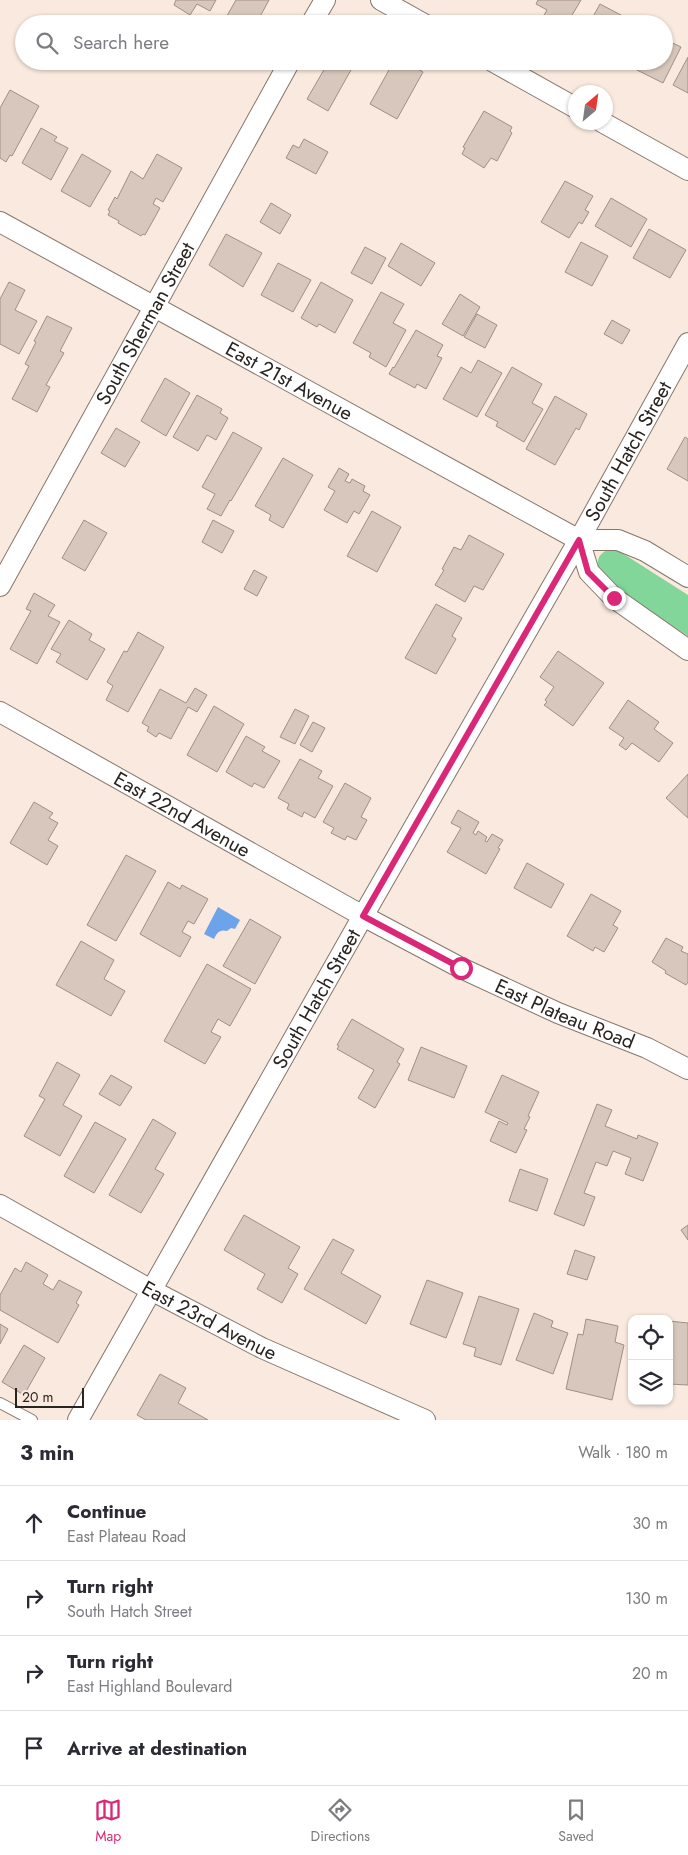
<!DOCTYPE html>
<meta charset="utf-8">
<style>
body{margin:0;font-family:Jost,sans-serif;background:#f7f7f7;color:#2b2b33}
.controls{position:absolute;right:15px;bottom:15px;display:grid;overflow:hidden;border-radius:10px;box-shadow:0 1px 4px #0004}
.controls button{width:45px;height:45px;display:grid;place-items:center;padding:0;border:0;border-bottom:1px solid #e1e1e2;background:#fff;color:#2b2b33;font:25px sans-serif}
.compass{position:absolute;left:568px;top:85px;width:45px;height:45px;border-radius:50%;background:#fff;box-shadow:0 1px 4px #0004;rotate:29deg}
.scale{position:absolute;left:15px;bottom:12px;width:69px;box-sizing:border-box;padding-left:5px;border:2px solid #2a2420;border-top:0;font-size:14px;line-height:18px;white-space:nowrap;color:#2a2420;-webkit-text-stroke:4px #f9e9de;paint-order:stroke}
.stop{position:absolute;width:15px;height:15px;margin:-11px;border:4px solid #db2777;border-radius:50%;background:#fff}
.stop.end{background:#db2777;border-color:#fff;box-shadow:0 1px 5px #0008}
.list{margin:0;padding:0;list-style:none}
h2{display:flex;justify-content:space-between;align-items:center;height:65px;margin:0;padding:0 20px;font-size:21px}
h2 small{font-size:16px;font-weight:400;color:#7c7c81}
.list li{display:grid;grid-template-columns:32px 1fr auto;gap:15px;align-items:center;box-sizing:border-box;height:75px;padding:0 20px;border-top:1px solid #e1e1e2}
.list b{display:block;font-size:19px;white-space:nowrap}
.list p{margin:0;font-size:16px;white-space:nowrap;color:#7c7c81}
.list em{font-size:16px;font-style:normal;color:#7c7c81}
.icon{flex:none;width:28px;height:28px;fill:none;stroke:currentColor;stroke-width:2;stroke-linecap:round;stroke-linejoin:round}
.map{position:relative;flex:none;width:688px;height:1420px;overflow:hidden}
.search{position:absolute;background:#fff;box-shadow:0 1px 4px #0004;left:15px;right:15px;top:15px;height:55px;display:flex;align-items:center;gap:12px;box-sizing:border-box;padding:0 18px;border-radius:28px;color:#7c7c81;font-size:19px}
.sheet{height:365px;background:#fff}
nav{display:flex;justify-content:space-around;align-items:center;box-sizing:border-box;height:70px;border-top:1px solid #e1e1e2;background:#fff;font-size:14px;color:#7c7c81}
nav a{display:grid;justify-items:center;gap:2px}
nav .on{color:#db2777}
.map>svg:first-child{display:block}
</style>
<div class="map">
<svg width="688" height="1420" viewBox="0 0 688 1420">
<rect width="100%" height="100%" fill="#f9e9de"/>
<path fill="#83d69a" d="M 611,549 L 619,551 L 688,595 L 688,636 L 601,579 C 597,564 594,554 611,549 Z"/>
<path fill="#6da3ea" d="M 218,907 L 240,920 L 235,929 L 231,928 L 227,931 C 219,929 217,933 214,939 L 204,934 Z"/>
<g fill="#d7c7bc" stroke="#9f9086">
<polygon points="176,0 216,0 210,11 197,4 190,15 174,5"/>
<polygon points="236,0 269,0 256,24 218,24 221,19 224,21"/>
<polygon points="538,0 581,0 568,22 559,17 555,24 543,17 547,10 536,4"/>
<polygon points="600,4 636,23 589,24"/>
<polygon points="664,39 681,47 663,83 625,64 627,61 664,61"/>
<polygon points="688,57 688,93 673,85"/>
<polygon points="329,61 356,61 328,111 307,99"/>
<polygon points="394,61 403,61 423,72 397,119 370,104"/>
<polygon points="10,90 39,106 12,156 10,155 6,162 0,158 0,108"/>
<polygon points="484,111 512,127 510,131 512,133 497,161 491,158 484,168 462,154 465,148 463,147"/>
<polygon points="41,128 57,137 54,141 68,148 51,180 22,163"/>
<polygon points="304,139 328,152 316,174 286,158 293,145 299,148"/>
<polygon points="82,154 111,171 90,207 61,191"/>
<polygon points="157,154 182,168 163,202 156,198 153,204 160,208 145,235 143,234 141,236 118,223 119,221 108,215 110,211 108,210 115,197 117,199 131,171 143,179"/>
<polygon points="565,181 593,196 585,210 589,212 582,224 579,222 569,238 541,222"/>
<polygon points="611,198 647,219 631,247 595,226"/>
<polygon points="271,203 291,215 280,234 260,222"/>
<polygon points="649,229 686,250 670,278 633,258"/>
<polygon points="226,234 262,253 243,287 209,265"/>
<polygon points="581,242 608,256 592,286 565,272"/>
<polygon points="401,243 435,263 421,286 388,266"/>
<polygon points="365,247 386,258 372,284 351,273"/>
<polygon points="278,263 311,280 293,312 261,295"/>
<polygon points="9,282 25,290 15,310 37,321 19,354 0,344 0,299"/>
<polygon points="321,282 353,300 335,333 319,324 317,327 301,318"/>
<polygon points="381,292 404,304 393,323 406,330 386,367 369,357 371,353 353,343"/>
<polygon points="460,294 480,307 463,336 442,324"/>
<polygon points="477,314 497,325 485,348 464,337"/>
<polygon points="47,316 72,328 60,351 64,353 46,385 50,387 37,412 12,399 29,366 25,364 36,342 34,341"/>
<polygon points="612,320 630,330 622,344 604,334"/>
<polygon points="416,330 443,345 437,356 442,358 426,389 417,384 415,388 389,374 393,367 394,368"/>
<polygon points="478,360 502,373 477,417 443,399 461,367 471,373"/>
<polygon points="512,367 542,384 532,403 543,409 524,442 496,426 498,422 485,415"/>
<polygon points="165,378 190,393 166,436 141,421"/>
<polygon points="197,395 222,409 220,413 228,418 216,440 207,435 198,451 173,437"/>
<polygon points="555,396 587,414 579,430 576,428 555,465 526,449"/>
<polygon points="116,428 140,442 125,467 101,453"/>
<polygon points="233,432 262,448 231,501 230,500 221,516 207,509 215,494 202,487"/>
<polygon points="685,437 688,439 688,481 667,469"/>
<polygon points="283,458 313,475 283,528 269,520 271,515 255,506"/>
<polygon points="339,468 349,474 345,481 350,483 352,479 365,486 363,491 370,495 359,514 354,511 347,523 324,510 335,491 328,487"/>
<polygon points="372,511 401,527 377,572 347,556"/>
<polygon points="84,520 107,533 85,571 62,558"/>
<polygon points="213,520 234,531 222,553 202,542"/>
<polygon points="469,535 504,554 483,590 474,586 465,602 435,585 444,570 442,569 454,547 461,550"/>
<polygon points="254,570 267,577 257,596 244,589"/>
<polygon points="34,593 55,605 48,616 60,622 37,664 10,649 31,611 26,609"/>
<polygon points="436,604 462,618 452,636 456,639 436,674 405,658"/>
<polygon points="69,620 92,634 89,640 105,649 87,680 56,662 61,654 51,649"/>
<polygon points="138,632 164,647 128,712 106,700 113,686 107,682 124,651 127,652"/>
<polygon points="558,651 604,683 573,726 544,705 547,702 545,700 554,687 540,677"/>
<polygon points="195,688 207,695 197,712 188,707 171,739 159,733 156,737 147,731 149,727 142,723 160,689 186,703"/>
<polygon points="628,700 659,722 654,729 673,743 659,762 632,743 626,750 619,745 624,738 609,728"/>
<polygon points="214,706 244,724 217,772 187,755"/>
<polygon points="295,709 309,716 295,744 280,737"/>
<polygon points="313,722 325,728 312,752 300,745"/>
<polygon points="246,736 265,747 262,751 280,761 264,788 254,783 252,787 226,772"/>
<polygon points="300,759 322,771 318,778 333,786 315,818 304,812 302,817 287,809 289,804 278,798"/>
<polygon points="688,774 688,818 666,798"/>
<polygon points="345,783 371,798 361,817 367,820 356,840 347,836 345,840 331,833 334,828 323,822"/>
<polygon points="34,802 53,813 49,818 58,823 48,840 58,846 47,865 10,843"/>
<polygon points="458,810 479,822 473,833 476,835 478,831 487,837 485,841 487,842 492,834 503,840 498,848 500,849 486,874 447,852 461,828 451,823"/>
<polygon points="126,855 156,871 116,941 87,925"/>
<polygon points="527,863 564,884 551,908 514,888"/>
<polygon points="168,882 180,889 182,885 208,899 194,924 188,921 182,932 191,937 180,957 140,934"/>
<polygon points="591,894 621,911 613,925 618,928 604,952 595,947 593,951 567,936"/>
<polygon points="250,919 281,937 255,984 223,966"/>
<polygon points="666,938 683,947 681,951 688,954 688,982 686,985 665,973 666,971 652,962"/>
<polygon points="81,941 114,960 104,979 125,991 111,1016 56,985"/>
<polygon points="207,964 251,989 230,1026 218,1019 211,1032 221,1037 205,1064 164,1041"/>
<polygon points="352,1019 404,1049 397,1062 400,1064 375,1108 358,1098 374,1070 337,1049 339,1046 337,1045"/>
<polygon points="421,1047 467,1066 454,1098 408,1080"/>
<polygon points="57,1062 80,1075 63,1105 82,1116 60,1156 24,1136 45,1099 39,1096"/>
<polygon points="111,1075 132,1087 120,1106 99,1094"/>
<polygon points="502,1075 539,1092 528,1116 530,1117 524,1129 527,1130 516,1153 490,1141 499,1121 507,1125 508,1123 485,1112"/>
<polygon points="597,1104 612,1110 605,1126 637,1139 638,1135 658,1143 643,1181 625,1174 631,1158 613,1151 607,1166 596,1162 584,1193 595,1197 584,1226 554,1214"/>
<polygon points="153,1119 176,1133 155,1169 164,1174 141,1213 109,1195"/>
<polygon points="95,1122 126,1139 94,1193 64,1176"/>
<polygon points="520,1169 548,1179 537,1211 509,1201"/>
<polygon points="244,1215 300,1247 288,1268 298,1274 282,1303 257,1289 265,1274 224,1250"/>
<polygon points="688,1225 688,1240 681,1230"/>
<polygon points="333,1239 354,1250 341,1273 381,1296 366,1324 304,1289"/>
<polygon points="575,1250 595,1257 587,1280 567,1274"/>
<polygon points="26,1262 48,1275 43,1284 53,1290 59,1280 82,1292 76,1303 79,1305 58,1343 0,1310 0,1295 15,1268 21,1272"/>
<polygon points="427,1280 463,1293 446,1338 410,1324"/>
<polygon points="479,1296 519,1309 501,1365 474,1356 476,1348 463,1344"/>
<polygon points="534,1313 553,1321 551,1327 568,1333 553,1374 516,1360"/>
<polygon points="586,1319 618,1326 615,1342 624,1345 612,1400 566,1389 578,1334 583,1335"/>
<polygon points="669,1321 688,1323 688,1385 669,1384"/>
<polygon points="0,1324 8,1329 0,1344"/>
<polygon points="24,1345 45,1358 24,1395 2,1382"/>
<polygon points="160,1374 186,1388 178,1403 208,1420 146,1420 137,1415"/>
</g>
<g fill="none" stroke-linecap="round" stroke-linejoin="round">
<defs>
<polyline id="service" points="0,1403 32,1420"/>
<g id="minor">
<polyline points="381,0 424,24"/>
<polyline points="311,24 325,0"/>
<polyline points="492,61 576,108"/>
<polyline points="602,122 688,170"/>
<path id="s1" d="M 0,222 L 579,540 L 618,540 L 645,551 L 688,577"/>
<polyline points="579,540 589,572 614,598 688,650"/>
<path id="s2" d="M 0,586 L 290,61"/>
<path id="s3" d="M 0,712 L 363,916 L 461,968 L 558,1013 L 647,1048 L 688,1069"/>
<path id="s4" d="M 0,1205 L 151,1290 L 262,1348 L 425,1420"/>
<path id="s5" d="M 78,1420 L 363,916 L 579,540 L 688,343"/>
</g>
</defs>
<use href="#service" stroke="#85766c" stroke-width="12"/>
<use href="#minor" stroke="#85766c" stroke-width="22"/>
<use href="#service" stroke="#fff" stroke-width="10"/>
<use href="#minor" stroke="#fff" stroke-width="20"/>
</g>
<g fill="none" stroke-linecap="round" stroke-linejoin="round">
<polyline stroke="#db2777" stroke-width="6" points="461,968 363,916 579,540 588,572 614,598"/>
</g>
<g text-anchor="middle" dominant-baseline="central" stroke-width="4.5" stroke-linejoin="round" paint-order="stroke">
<g font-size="20" fill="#2a2420" stroke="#f9e9de">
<text stroke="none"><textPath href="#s2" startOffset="300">South Sherman Street</textPath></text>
<text stroke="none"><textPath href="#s1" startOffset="330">East 21st Avenue</textPath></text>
<text stroke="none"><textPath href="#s5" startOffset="1114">South Hatch Street</textPath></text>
<text stroke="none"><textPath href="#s3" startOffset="209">East 22nd Avenue</textPath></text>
<text stroke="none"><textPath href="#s5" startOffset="484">South Hatch Street</textPath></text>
<text stroke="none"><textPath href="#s3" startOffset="641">East Plateau Road</textPath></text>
<text stroke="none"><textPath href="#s4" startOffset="239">East 23rd Avenue</textPath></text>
</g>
</g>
</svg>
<div class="controls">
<button><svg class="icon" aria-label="locate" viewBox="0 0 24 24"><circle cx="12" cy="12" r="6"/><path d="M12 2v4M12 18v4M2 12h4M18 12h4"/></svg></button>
<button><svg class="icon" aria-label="layers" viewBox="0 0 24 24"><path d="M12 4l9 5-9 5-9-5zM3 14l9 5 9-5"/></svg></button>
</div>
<svg class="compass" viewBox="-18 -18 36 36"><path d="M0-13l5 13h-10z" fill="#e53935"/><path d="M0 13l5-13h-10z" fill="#7c7c81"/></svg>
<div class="scale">20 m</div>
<div class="stop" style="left:461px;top:968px"></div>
<div class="stop end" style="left:614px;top:598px"></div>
<div class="search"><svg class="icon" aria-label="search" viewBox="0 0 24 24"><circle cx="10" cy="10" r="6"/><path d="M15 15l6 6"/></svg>Search here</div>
</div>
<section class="sheet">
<h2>3 min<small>Walk · 180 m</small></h2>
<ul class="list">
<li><svg class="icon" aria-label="ahead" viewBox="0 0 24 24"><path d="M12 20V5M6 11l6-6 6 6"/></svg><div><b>Continue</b><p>East Plateau Road</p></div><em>30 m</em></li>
<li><svg class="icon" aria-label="right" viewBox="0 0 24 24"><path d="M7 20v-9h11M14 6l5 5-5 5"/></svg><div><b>Turn right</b><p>South Hatch Street</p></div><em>130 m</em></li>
<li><svg class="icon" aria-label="right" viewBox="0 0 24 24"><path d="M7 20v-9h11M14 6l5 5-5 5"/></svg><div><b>Turn right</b><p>East Highland Boulevard</p></div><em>20 m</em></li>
<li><svg class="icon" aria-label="arrive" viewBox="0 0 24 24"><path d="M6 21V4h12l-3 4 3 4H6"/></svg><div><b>Arrive at destination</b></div></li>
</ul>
</section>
<nav>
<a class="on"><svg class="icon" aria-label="map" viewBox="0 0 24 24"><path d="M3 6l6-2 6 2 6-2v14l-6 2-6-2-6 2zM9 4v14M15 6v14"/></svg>Map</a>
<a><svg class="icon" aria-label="directions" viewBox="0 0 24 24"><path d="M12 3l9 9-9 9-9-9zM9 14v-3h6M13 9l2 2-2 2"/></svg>Directions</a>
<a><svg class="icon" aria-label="saved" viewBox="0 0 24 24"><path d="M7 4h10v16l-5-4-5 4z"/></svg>Saved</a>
</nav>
